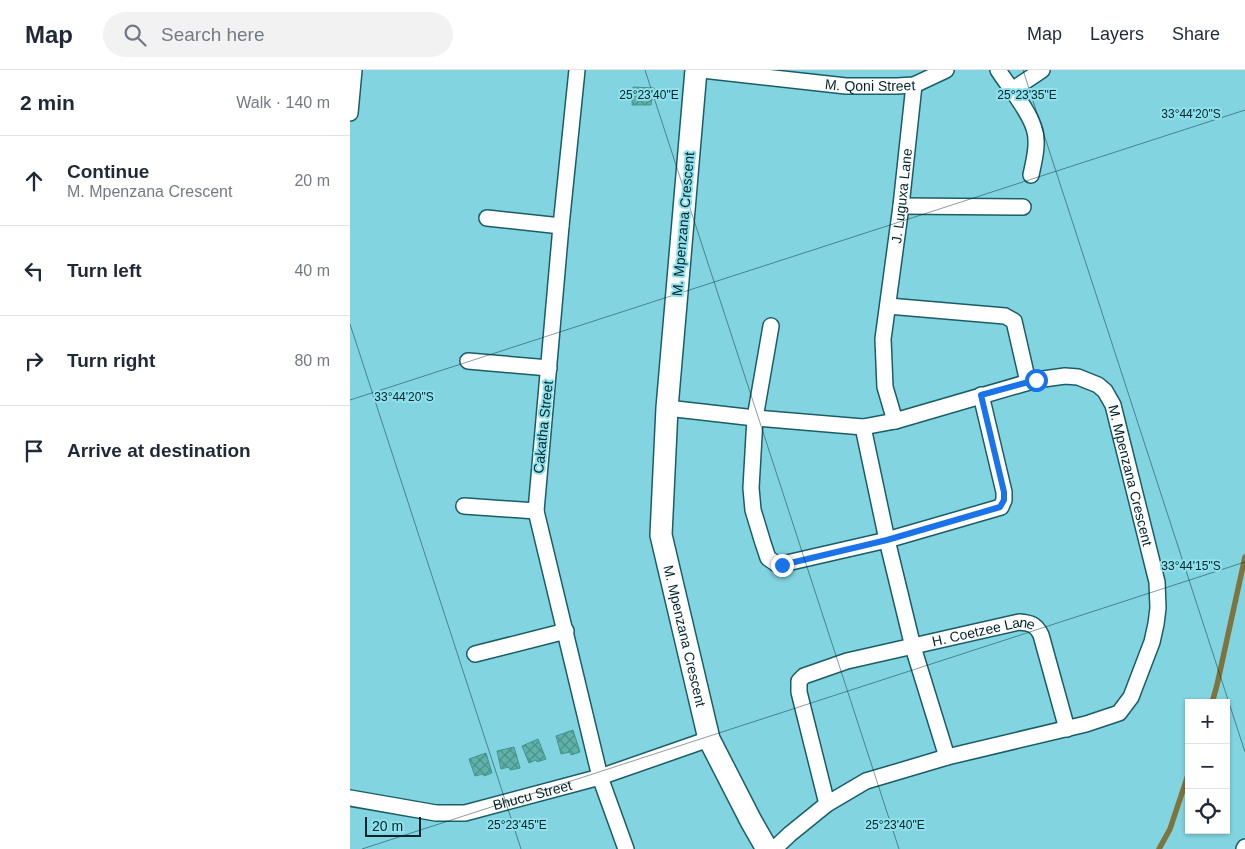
<!DOCTYPE html>
<meta charset="utf-8">
<style>
body{margin:0;font-family:Arial,sans-serif;background:#f2f2f3;color:#1f2937}
.controls{position:absolute;right:15px;bottom:15px;display:grid;overflow:hidden;border-radius:0px;box-shadow:0 1px 4px #0004}
.controls button{width:45px;height:45px;display:grid;place-items:center;padding:0;border:0;border-bottom:1px solid #e0e1e3;background:#fff;color:#1f2937;font:25px sans-serif}
.scale{position:absolute;left:15px;bottom:12px;width:56px;box-sizing:border-box;padding-left:5px;border:2px solid #002428;border-top:0;font-size:14px;line-height:18px;white-space:nowrap;color:#002428;-webkit-text-stroke:4px #8ee1ed;paint-order:stroke}
.stop{position:absolute;width:15px;height:15px;margin:-11px;border:4px solid #1a73e8;border-radius:50%;background:#fff}
.stop.end{background:#1a73e8;border-color:#fff;box-shadow:0 1px 5px #0008}
.list{margin:0;padding:0;list-style:none}
h2{display:flex;justify-content:space-between;align-items:center;height:65px;margin:0;padding:0 20px;font-size:21px}
h2 small{font-size:16px;font-weight:400;color:#747a83}
.list li{display:grid;grid-template-columns:32px 1fr auto;gap:15px;align-items:center;box-sizing:border-box;height:90px;padding:0 20px;border-top:1px solid #e0e1e3}
.list b{display:block;font-size:19px;white-space:nowrap}
.list p{margin:0;font-size:16px;white-space:nowrap;color:#747a83}
.list em{font-size:16px;font-style:normal;color:#747a83}
.icon{flex:none;width:28px;height:28px;fill:none;stroke:currentColor;stroke-width:2;stroke-linecap:round;stroke-linejoin:round}
.map{position:relative;flex:none;width:895px;height:779px;overflow:hidden}
header{display:flex;align-items:center;gap:30px;box-sizing:border-box;height:70px;padding:0 25px;background:#fff;border-bottom:1px solid #e0e1e3}
header strong{font-size:24px}
nav{display:flex;gap:28px;margin-inline-start:auto;font-size:18px}
.search{width:350px;height:45px;background:#f2f2f3;display:flex;align-items:center;gap:12px;box-sizing:border-box;padding:0 18px;border-radius:28px;color:#747a83;font-size:19px}
main{display:flex}
aside{flex:1;background:#fff}
.map>svg:first-child{display:block}
</style>
<header>
<strong>Map</strong>
<div class="search"><svg class="icon" aria-label="search" viewBox="0 0 24 24"><circle cx="10" cy="10" r="6"/><path d="M15 15l6 6"/></svg>Search here</div>
<nav><a>Map</a><a>Layers</a><a>Share</a></nav>
</header>
<main>
<aside>
<h2>2 min<small>Walk · 140 m</small></h2>
<ul class="list">
<li><svg class="icon" aria-label="ahead" viewBox="0 0 24 24"><path d="M12 20V5M6 11l6-6 6 6"/></svg><div><b>Continue</b><p>M. Mpenzana Crescent</p></div><em>20 m</em></li>
<li><svg class="icon" aria-label="left" viewBox="0 0 24 24"><path d="M17 20v-9H6M10 6l-5 5 5 5"/></svg><div><b>Turn left</b></div><em>40 m</em></li>
<li><svg class="icon" aria-label="right" viewBox="0 0 24 24"><path d="M7 20v-9h11M14 6l5 5-5 5"/></svg><div><b>Turn right</b></div><em>80 m</em></li>
<li><svg class="icon" aria-label="arrive" viewBox="0 0 24 24"><path d="M6 21V4h12l-3 4 3 4H6"/></svg><div><b>Arrive at destination</b></div></li>
</ul>
</aside>
<div class="map">
<svg width="895" height="779" viewBox="0 0 895 779">
<defs>
<pattern id="building-cross-hatch" width="8" height="8" patternUnits="userSpaceOnUse" patternTransform="scale(1.25)"><rect width="8" height="8" fill="#5fb2aa"/><path d="M0 0l8 8M0 8l8-8" fill="none" stroke="#4c918a"/></pattern>
</defs>
<rect width="100%" height="100%" fill="#81d4e0"/>
<g fill="none" stroke-linecap="round" stroke-linejoin="round">
<g stroke="#7f733e" stroke-width="5.5">
<polyline points="862,633 867,615 895,487"/>
<polyline points="809,779 820,759 839,702"/>
</g>
</g>
<g fill="url(#building-cross-hatch)" stroke="#42968f">
<polygon points="283,17 304,18 304,27 302,28 301,35 282,35"/>
<polygon points="223,660 230,682 221,685 220,682 211,684 206,666"/>
<polygon points="188,669 196,689 187,692 186,690 179,693 172,676"/>
<polygon points="164,677 170,698 160,700 159,697 151,699 147,681"/>
<polygon points="136,683 142,703 134,706 133,704 125,706 119,689"/>
</g>
<g fill="none" stroke-linecap="round" stroke-linejoin="round">
<defs>
<g id="street">
<polyline points="227,0 211,156 186,441 250,707 276,779"/>
<path id="s1" d="M 352,0 L 496,16 L 547,16 L 564,15 L 596,0"/>
<path d="M 648,0 C 659,17 678,39 684,58 C 689,72 684,91 681,105"/>
<polyline points="662,20 692,0"/>
<polyline points="0,43 4,0"/>
<polyline points="551,136 673,137"/>
<polyline points="137,148 211,156"/>
<polyline points="538,236 655,246 664,251 678,312"/>
<polyline points="421,256 405,348 401,418 403,440 413,473 418,488 428,495 537,470 651,437 654,430 654,422 631,325"/>
<polyline points="118,291 199,298"/>
<path id="s2" d="M 317,338 L 405,348 L 513,357 L 545,351 L 686,310 L 715,306 L 728,307 L 748,315 L 755,321 L 763,335 L 807,512 L 808,538 L 806,554 L 802,572 L 781,627 L 769,643 L 736,654 L 597,687 L 516,711 L 477,734 L 440,764 L 424,779"/>
<path id="s3" d="M 545,351 L 535,317 L 533,269 L 551,136 L 564,15"/>
<polyline points="513,357 537,470 563,577 597,687"/>
<polyline points="114,436 186,441"/>
<polyline points="125,584 216,561"/>
<path id="s4" d="M 0,728 L 86,743 L 115,743 L 250,707 L 359,669"/>
<path id="s5" d="M 477,734 L 449,622 L 449,611 L 454,606 L 497,591 L 669,552 C 680,553 686,554 691,565 L 717,659"/>
<polyline points="894,779 895,777"/>
</g>
<g id="secondary">
<path id="s6" d="M 346,0 L 317,338 L 311,465 L 359,669 L 401,751 L 417,779"/>
</g>
</defs>
<use href="#street" stroke="#1a5d66" stroke-width="18"/>
<use href="#secondary" stroke="#1a5d66" stroke-width="24"/>
<use href="#street" stroke="#fff" stroke-width="15"/>
<use href="#secondary" stroke="#fff" stroke-width="21"/>
</g>
<g fill="none" stroke-linecap="round" stroke-linejoin="round">
<polyline stroke="#1a73e8" stroke-width="6" points="432,495 537,470 650,437 654,430 654,422 631,325 686,310"/>
</g>
<path fill="none" stroke="#002428" stroke-width="1" stroke-opacity="0.45" d="M 295,0 L 549,779M 673,0 L 895,682M 0,254 L 171,779M 0,330 L 895,40M 12,779 L 895,492"/>
<g text-anchor="middle" dominant-baseline="central" stroke-width="4" stroke-linejoin="round" paint-order="stroke">
<g font-size="14" fill="#002428" stroke="#8ee1ed">
<text stroke="none"><textPath href="#s1" startOffset="169">M. Qoni Street</textPath></text>
<text stroke="none"><textPath href="#s3" startOffset="228">J. Luguxa Lane</textPath></text>
<text transform="translate(333 154) rotate(-85)">M. Mpenzana Crescent</text>
<text transform="translate(193 357) rotate(-84)">Cakatha Street</text>
<text stroke="none"><textPath href="#s2" startOffset="538">M. Mpenzana Crescent</textPath></text>
<text stroke="none"><textPath href="#s6" startOffset="570">M. Mpenzana Crescent</textPath></text>
<text stroke="none"><textPath href="#s5" startOffset="319">H. Coetzee Lane</textPath></text>
<text stroke="none"><textPath href="#s4" startOffset="186">Bhucu Street</textPath></text>
</g>
</g>
<g font-size="12" text-anchor="middle" fill="#002428" stroke="#8ee1ed" stroke-width="4" stroke-linejoin="round" paint-order="stroke">
<text x="299" y="29">25°23'40"E</text>
<text x="677" y="29">25°23'35"E</text>
<text x="841" y="48">33°44'20"S</text>
<text x="54" y="331">33°44'20"S</text>
<text x="841" y="500">33°44'15"S</text>
<text x="167" y="759">25°23'45"E</text>
<text x="545" y="759">25°23'40"E</text>
</g>
</svg>
<div class="controls">
<button>+</button>
<button>−</button>
<button><svg class="icon" aria-label="locate" viewBox="0 0 24 24"><circle cx="12" cy="12" r="6"/><path d="M12 2v4M12 18v4M2 12h4M18 12h4"/></svg></button>
</div>
<div class="scale">20 m</div>
<div class="stop" style="left:686px;top:310px"></div>
<div class="stop end" style="left:432px;top:495px"></div>
</div>
</main>
